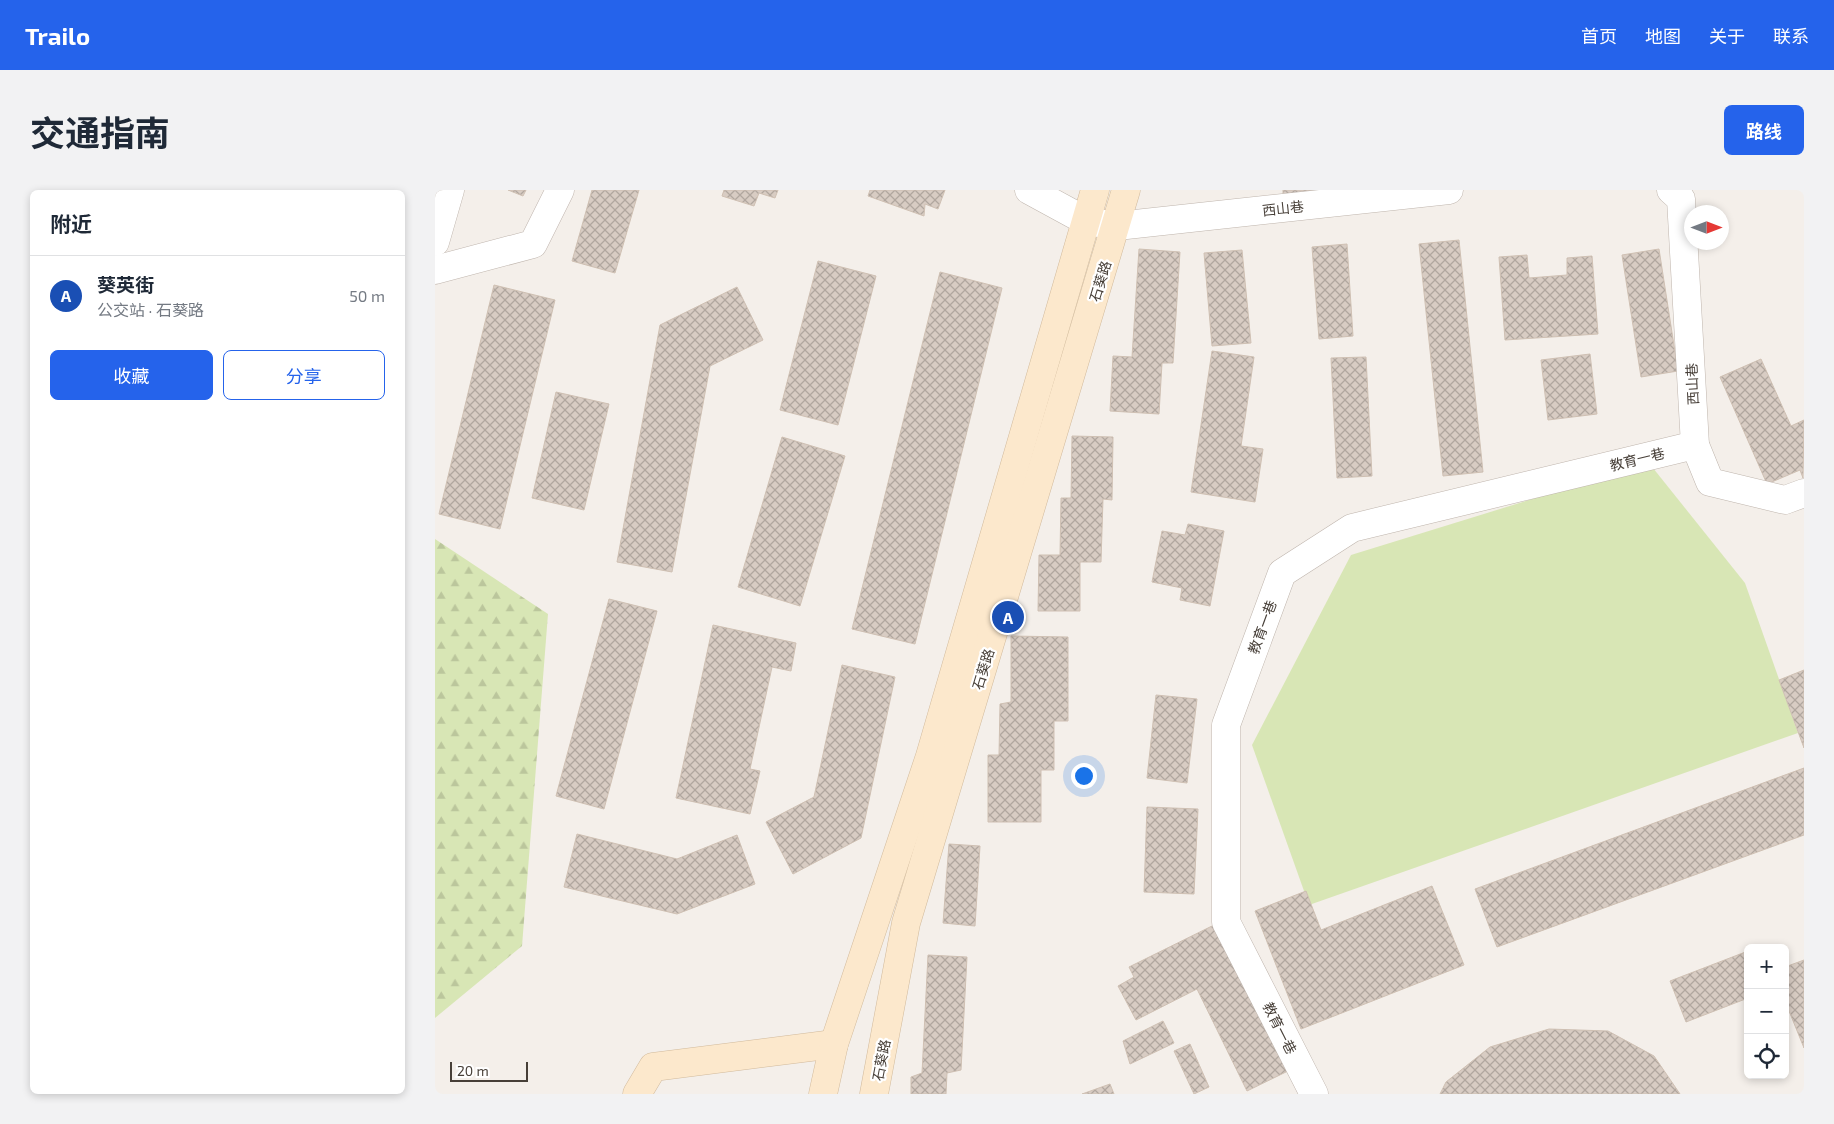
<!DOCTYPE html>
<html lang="zh">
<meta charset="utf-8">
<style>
body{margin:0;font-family:"Exo 2","Noto Sans SC",sans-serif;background:#f2f2f3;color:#1f2937}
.controls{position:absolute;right:15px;bottom:15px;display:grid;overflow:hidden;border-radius:8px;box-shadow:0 2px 8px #0003}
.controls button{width:45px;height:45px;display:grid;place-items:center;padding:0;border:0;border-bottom:1px solid #e0e1e3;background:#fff;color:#1f2937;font:25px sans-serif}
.compass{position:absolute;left:1249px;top:15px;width:45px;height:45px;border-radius:50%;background:#fff;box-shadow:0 2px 8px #0003;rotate:90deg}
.scale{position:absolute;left:15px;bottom:12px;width:78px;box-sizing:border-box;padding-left:5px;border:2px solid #473f38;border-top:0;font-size:14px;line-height:18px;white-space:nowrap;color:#473f38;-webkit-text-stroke:4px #fff;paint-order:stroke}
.you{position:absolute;left:648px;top:585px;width:18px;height:18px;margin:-12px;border:4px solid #fff;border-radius:50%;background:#1a73e8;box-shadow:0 0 0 8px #1a73e833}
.badge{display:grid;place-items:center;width:32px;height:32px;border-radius:50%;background:#2563eb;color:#fff;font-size:16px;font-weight:700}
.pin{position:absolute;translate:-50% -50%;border:2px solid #fff;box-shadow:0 1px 5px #0006}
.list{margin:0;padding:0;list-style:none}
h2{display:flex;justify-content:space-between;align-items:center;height:65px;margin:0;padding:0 20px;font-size:21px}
h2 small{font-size:16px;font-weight:400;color:#747a83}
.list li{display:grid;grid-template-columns:32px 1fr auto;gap:15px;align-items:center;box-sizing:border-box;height:80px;padding:0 20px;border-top:1px solid #e0e1e3}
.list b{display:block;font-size:19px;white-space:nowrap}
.list p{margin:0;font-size:16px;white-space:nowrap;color:#747a83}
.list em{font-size:16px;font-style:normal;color:#747a83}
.actions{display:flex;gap:10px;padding:15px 20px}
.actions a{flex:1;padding:11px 0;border:1px solid #2563eb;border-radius:8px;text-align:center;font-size:18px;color:#2563eb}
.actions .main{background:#2563eb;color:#fff}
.icon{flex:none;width:28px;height:28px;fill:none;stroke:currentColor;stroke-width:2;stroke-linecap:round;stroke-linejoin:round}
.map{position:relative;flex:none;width:1369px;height:904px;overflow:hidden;border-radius:8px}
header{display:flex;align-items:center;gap:30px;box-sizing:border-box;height:70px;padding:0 25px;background:#2563eb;color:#fff}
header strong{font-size:24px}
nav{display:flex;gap:28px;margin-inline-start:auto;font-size:18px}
.intro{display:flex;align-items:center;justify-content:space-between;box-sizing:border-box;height:120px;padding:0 30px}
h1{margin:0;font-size:35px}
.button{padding:12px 22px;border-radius:8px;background:#2563eb;color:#fff;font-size:18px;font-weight:700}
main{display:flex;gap:30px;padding:0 30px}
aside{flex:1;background:#fff;border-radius:8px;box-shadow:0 2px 8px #0003}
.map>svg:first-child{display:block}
</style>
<header>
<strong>Trailo</strong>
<nav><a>首页</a><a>地图</a><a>关于</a><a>联系</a></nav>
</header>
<div class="intro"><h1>交通指南</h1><a class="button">路线</a></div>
<main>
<aside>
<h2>附近<small></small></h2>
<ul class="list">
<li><span class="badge" style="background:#1a4fb4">A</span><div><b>葵英街</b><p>公交站 · 石葵路</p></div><em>50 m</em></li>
</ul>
<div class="actions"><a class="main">收藏</a><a>分享</a></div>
</aside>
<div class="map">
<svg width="1369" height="904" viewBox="0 0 1369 904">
<defs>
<pattern id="forest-firs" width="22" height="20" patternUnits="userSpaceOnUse" patternTransform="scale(1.25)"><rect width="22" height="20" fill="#d8e6b5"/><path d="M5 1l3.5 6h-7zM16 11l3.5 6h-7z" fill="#bbc69c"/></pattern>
<pattern id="building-cross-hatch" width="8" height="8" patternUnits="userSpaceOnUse" patternTransform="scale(1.25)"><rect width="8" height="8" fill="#d8ccc3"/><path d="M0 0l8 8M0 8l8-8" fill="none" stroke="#b1a79f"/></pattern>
</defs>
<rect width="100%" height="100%" fill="#f4efea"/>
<polygon fill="#d8e6b5" points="1214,273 1310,393 1363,543 874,715 817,555 916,365"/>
<polygon fill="url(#forest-firs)" points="0,349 113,424 87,756 0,828"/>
<g fill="url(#building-cross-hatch)" stroke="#cfc0b3">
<polygon points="73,0 91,0 88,6"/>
<polygon points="157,0 204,0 180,83 137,71"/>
<polygon points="289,0 343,0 340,8 324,3 319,16 287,6"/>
<polygon points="435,0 510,0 503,19 490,14 489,26 433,6"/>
<polygon points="848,0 889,0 848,5"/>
<polygon points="1024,50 1048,282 1008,286 984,54"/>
<polygon points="912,54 918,146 884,149 877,57"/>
<polygon points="704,59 745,62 738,173 727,173 724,224 675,221 678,166 697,167"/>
<polygon points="1224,59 1243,181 1206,187 1187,65"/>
<polygon points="807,60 816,153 777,156 769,63"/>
<polygon points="1092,65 1094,88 1132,85 1132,68 1157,66 1163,144 1070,150 1064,67"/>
<polygon points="383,71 441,86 403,235 345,220"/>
<polygon points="505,82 567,98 480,454 417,439"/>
<polygon points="59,95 120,110 65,339 4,324"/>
<polygon points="302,97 328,150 275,176 237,382 182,372 225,135"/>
<polygon points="777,161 819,167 806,256 828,259 820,312 756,302"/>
<polygon points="1155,164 1162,224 1113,230 1106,170"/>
<polygon points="931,167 937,286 902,288 896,168"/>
<polygon points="1326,169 1356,236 1369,230 1368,288 1365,280 1332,294 1285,187"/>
<polygon points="121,202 174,214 149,320 97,308"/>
<polygon points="637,246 678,247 677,310 668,309 666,372 645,372 645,421 603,421 604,365 625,365 626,308 636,308"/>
<polygon points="347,247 410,266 365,416 303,397"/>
<polygon points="753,334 789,341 775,416 745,410 747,398 717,392 727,341 750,345"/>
<polygon points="174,409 222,421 169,619 121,606"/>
<polygon points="278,435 361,453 356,481 337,477 315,579 325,581 315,624 241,608"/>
<polygon points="576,446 633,447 633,531 619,531 619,580 606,580 606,632 553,632 553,565 564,565 565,514 576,512"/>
<polygon points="407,475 460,487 426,648 358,684 331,632 379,607"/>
<polygon points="1369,480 1369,558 1344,490"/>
<polygon points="721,505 762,509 752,593 712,588"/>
<polygon points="1369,578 1369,645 1062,757 1040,699"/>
<polygon points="712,617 763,619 759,704 709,702"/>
<polygon points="142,644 242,669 302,645 320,694 242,724 129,697"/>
<polygon points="514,654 545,656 540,736 508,733"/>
<polygon points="997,696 1029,775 866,839 820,721 871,701 886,740"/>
<polygon points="779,735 853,881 812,901 762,799 701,830 683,796 699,787 694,777"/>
<polygon points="1313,761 1313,808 1251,832 1235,791"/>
<polygon points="493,765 532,767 526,880 512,883 511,904 476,904 476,887 487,883"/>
<polygon points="1369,770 1369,858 1350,811 1350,777"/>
<polygon points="728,831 739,853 695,874 688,851"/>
<polygon points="1114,839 1173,841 1219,866 1245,904 1005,904 1011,892 1055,857"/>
<polygon points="755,854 774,897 759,904 739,861"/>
<polygon points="675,894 679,904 647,904"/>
</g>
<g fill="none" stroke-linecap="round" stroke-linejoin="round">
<defs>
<g id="street">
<polyline points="594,0 651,31 682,36 1014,0"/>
<polyline points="1236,0 1246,9 1260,255 1275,292 1350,310 1369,303"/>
<polyline points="0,52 15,0"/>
<polyline points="0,80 98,54 125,0"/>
<polyline points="879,904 791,732 791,535 847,383 917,338 1260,255"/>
</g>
<g id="secondary">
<polyline points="202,904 218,877 399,854"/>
<polyline points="388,904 399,854 495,566 660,0"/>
<polyline points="439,904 471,733 691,0"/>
</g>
</defs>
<use href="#street" stroke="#bfb5ad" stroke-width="29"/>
<use href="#secondary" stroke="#d1ba9c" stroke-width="29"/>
<use href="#street" stroke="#fff" stroke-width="28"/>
<use href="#secondary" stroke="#fce8cc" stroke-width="28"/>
</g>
<g text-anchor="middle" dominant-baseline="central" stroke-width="4.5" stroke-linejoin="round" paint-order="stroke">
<g font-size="14" fill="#473f38" stroke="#fff">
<text transform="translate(848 18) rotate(-6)">西山巷</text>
<text transform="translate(665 91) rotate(-73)">石葵路</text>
<text transform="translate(1257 194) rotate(-93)">西山巷</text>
<text transform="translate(1202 269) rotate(-14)">教育一巷</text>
<text transform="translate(827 437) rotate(-70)">教育一巷</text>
<text transform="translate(548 479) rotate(-73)">石葵路</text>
<text transform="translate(845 838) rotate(63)">教育一巷</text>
<text transform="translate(446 870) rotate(-79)">石葵路</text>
</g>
</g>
</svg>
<div class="controls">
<button>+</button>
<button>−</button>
<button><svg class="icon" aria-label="locate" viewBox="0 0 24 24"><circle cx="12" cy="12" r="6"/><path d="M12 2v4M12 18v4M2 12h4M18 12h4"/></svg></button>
</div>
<svg class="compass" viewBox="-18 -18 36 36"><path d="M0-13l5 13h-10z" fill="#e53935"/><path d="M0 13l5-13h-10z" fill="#747a83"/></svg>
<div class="scale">20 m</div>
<div class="you"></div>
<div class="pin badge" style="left:573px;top:427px;background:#1a4fb4">A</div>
</div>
</main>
